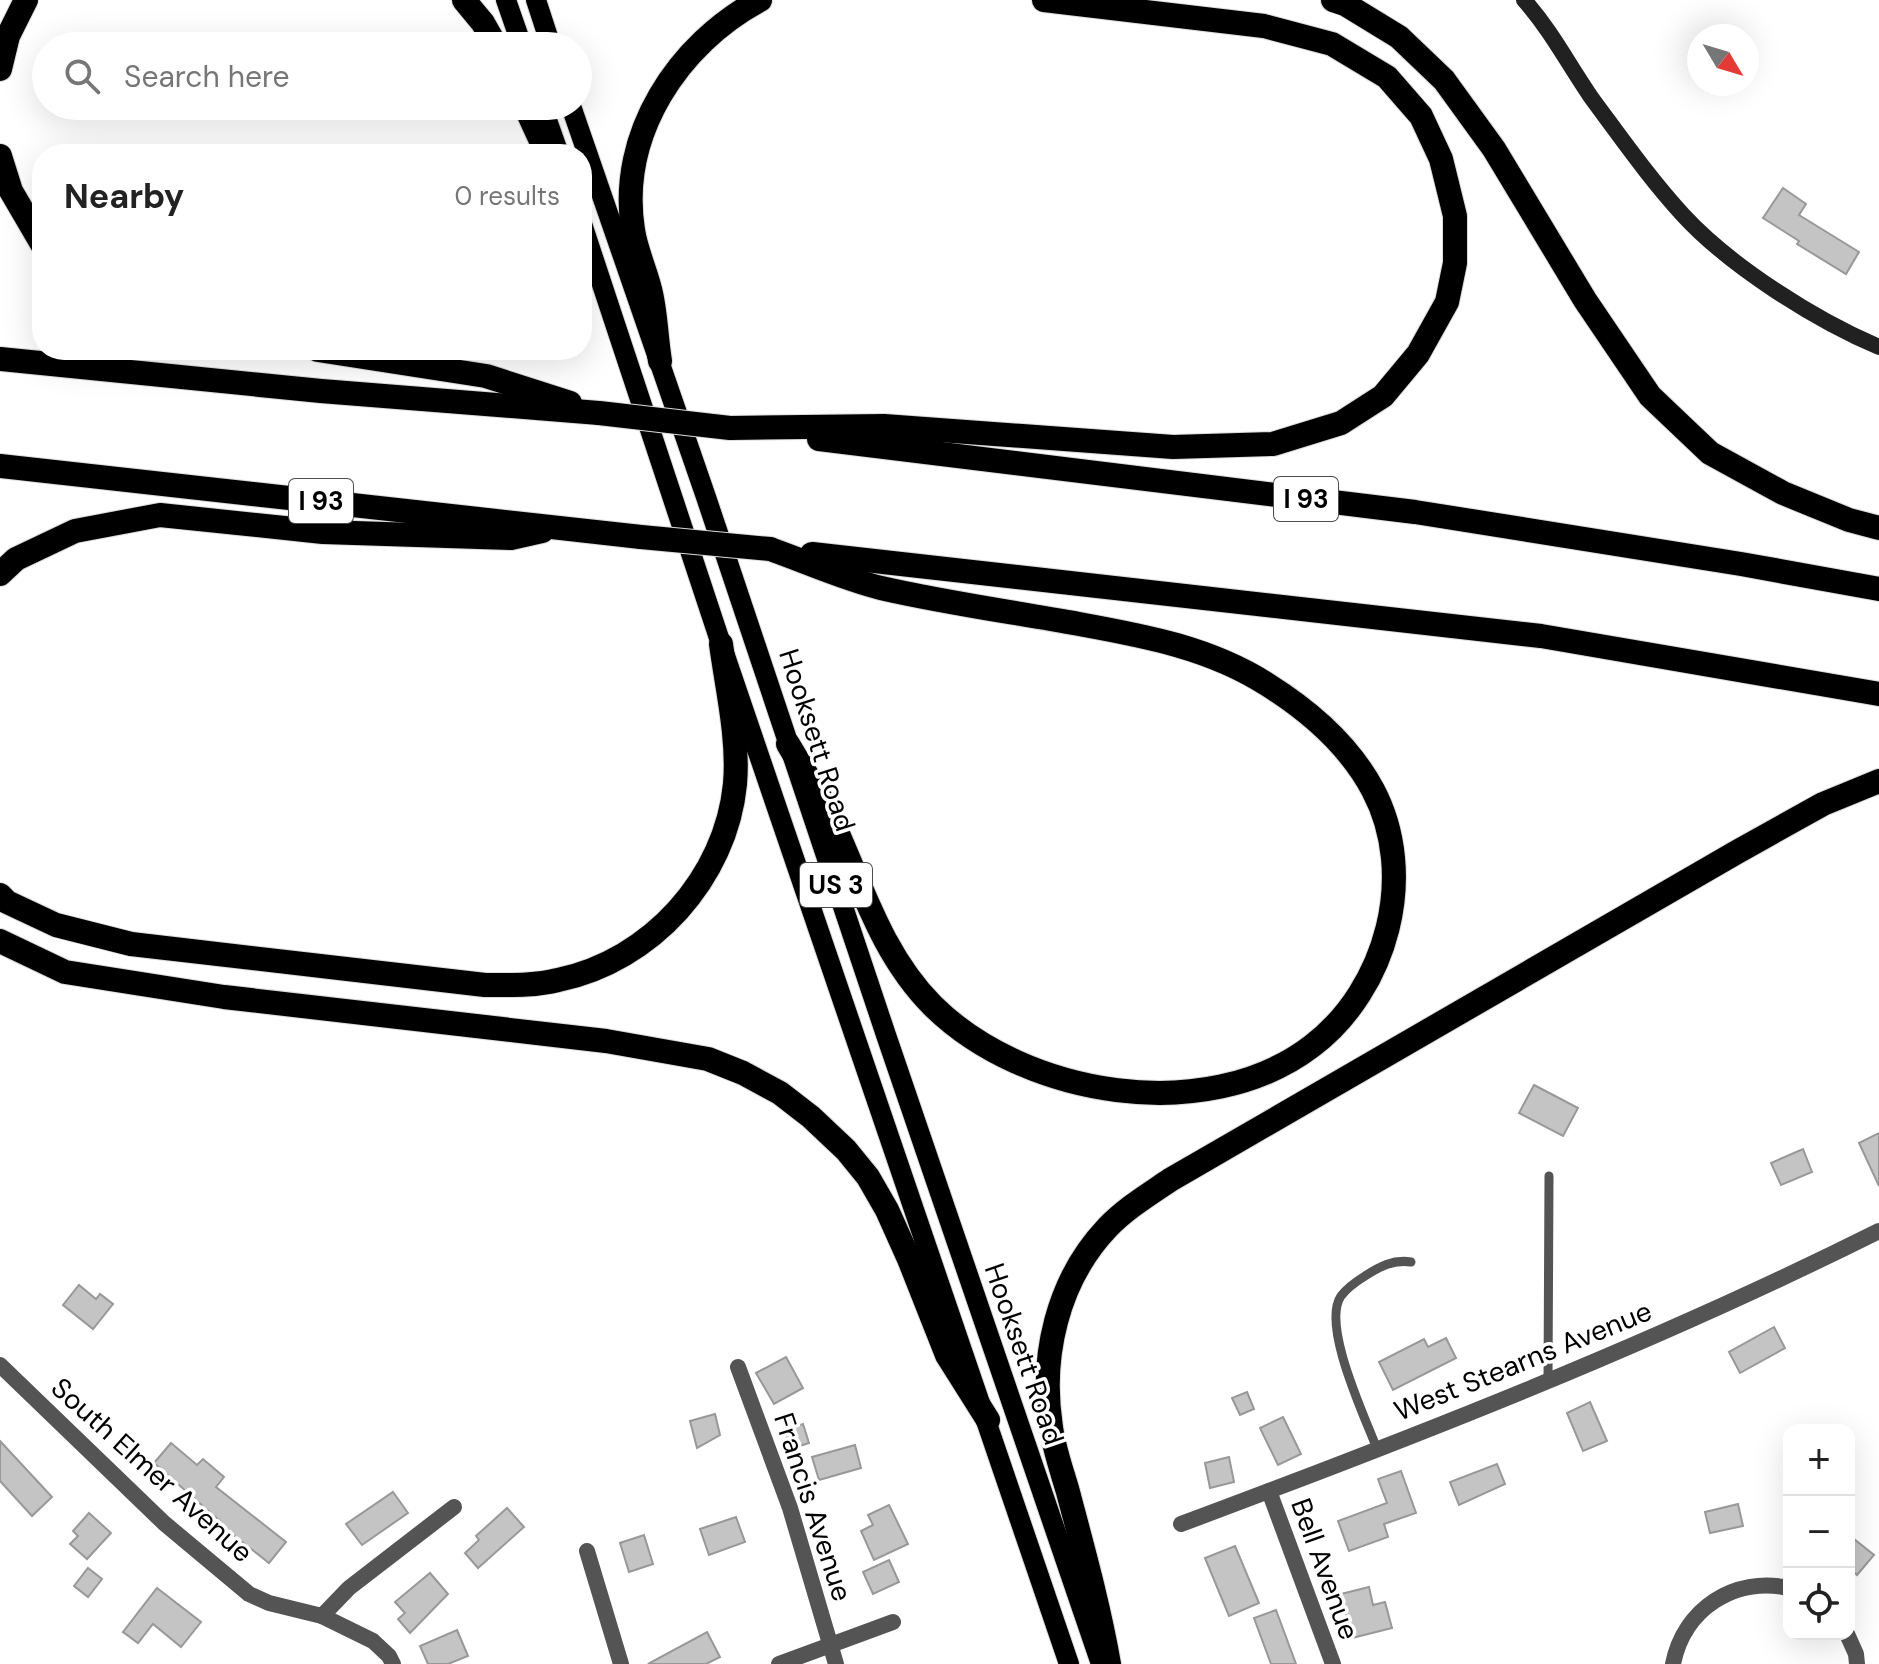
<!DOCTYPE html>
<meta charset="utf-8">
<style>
body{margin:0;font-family:"DM Sans",sans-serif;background:#f6f6f6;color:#222}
.controls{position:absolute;right:24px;bottom:24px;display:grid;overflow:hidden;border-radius:16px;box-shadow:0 8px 32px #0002}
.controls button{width:72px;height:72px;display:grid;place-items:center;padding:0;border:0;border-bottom:2px solid #e0e0e0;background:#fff;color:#222;font:40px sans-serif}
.compass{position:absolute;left:1687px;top:24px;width:72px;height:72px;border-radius:50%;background:#fff;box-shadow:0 8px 32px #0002;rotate:128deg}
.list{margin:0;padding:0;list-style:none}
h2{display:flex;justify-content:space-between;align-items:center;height:104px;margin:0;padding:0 32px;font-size:34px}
h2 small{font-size:26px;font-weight:400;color:#767676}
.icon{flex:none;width:44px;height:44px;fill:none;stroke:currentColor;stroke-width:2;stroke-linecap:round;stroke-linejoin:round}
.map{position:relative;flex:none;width:1879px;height:1664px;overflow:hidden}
.search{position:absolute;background:#fff;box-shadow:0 8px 32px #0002;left:32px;top:32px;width:560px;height:88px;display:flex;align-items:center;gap:20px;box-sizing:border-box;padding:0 28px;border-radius:44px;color:#767676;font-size:30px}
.panel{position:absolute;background:#fff;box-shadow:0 8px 32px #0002;left:32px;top:144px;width:560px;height:216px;border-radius:32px}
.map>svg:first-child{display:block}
</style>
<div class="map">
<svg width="1879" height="1664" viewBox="0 0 1879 1664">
<rect width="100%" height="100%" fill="#fff"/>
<g fill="#c4c4c4" stroke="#989898" stroke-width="2">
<polygon points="1783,188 1806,204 1799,215 1859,252 1846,274 1797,244 1799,241 1763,218"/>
<polygon points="1534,1085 1578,1108 1563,1136 1519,1113"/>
<polygon points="1879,1133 1879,1186 1859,1143"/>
<polygon points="1803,1149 1812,1172 1781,1185 1771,1163"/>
<polygon points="79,1285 96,1299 100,1294 113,1304 93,1329 63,1305"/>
<polygon points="1774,1327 1785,1348 1740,1373 1729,1352"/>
<polygon points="1446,1338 1456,1358 1393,1390 1379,1362 1424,1339 1428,1347"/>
<polygon points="786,1357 803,1388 774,1404 756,1373"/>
<polygon points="1247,1392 1254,1409 1240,1415 1232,1398"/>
<polygon points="1590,1402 1607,1441 1583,1451 1567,1413"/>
<polygon points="715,1414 720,1435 697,1448 690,1421"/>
<polygon points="1283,1417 1301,1454 1278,1465 1260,1428"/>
<polygon points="803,1424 809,1443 790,1449 784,1430"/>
<polygon points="0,1441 52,1497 32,1516 0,1481"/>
<polygon points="171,1443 197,1465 203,1459 224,1477 216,1487 286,1542 269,1563 218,1523 220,1521 154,1463"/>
<polygon points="855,1445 861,1468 819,1480 812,1457"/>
<polygon points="1229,1457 1234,1482 1210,1488 1205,1463"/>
<polygon points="1497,1464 1505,1484 1459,1505 1450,1482"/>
<polygon points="1401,1471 1416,1513 1384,1524 1388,1537 1349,1551 1338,1521 1387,1503 1378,1479"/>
<polygon points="393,1492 408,1513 362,1545 346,1524"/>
<polygon points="1738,1504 1743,1526 1710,1533 1705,1512"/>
<polygon points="889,1505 908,1544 874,1560 861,1531 873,1525 868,1515"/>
<polygon points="507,1508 524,1527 478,1568 465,1553 479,1540 476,1536"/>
<polygon points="89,1513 111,1533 87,1559 70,1544 78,1536 73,1531"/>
<polygon points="736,1517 745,1542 709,1555 700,1529"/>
<polygon points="644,1535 653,1564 629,1572 620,1543"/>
<polygon points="1849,1535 1874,1555 1857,1575 1849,1568"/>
<polygon points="1235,1546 1259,1603 1229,1616 1205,1558"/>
<polygon points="889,1560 899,1582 873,1594 863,1572"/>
<polygon points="88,1568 102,1579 88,1597 74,1586"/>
<polygon points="430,1573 448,1594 410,1633 398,1619 405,1613 395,1602"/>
<polygon points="1369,1587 1373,1605 1385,1602 1392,1628 1352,1638 1341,1594"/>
<polygon points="157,1588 201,1622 181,1647 153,1624 138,1643 123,1632"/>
<polygon points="1276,1610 1296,1664 1271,1664 1254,1618"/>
<polygon points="457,1630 468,1656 448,1664 428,1664 420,1646"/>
<polygon points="707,1632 720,1657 706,1664 648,1664"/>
</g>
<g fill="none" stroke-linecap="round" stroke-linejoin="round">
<defs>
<g id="primary">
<polyline points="506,0 522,46"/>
<polyline points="536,0 551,46"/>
<polyline points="542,106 559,154"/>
<polyline points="571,106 706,497 886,1035 1101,1664"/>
<polyline points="582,224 721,644 1069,1664"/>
</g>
<g id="highway">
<polyline points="464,0 483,23 496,46"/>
<polyline points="1333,0 1345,4 1399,37 1444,80 1494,149 1585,300 1650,396 1710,453 1783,493 1849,520 1879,528"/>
<polyline points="0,69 8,36 26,0"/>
<polyline points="525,106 547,154"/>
<polyline points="0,156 11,191 42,244"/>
<polyline points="318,350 486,376 570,403"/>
<polyline points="0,359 321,391 599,413"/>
<path d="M 660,361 C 656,337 656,312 650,289 C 645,269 636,250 633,230 C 618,134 678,44 760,0"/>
<polyline points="730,428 884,426 1173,447 1273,444 1341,423 1383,396 1418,354 1447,302 1455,263 1455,216 1441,159 1421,116 1387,77 1332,44 1264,26 1044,0"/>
<polyline points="819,439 1415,512 1741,564 1879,589"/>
<polyline points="0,466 641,537"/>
<path d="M 770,549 C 807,562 844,579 881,588 C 946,603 1013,612 1079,624 C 1145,636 1211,648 1268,685 C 1311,712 1349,745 1373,790 C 1418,875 1387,989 1312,1046 C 1206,1127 1024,1096 933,1006 C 880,953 861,882 830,816 C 818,791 802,768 788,744"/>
<polyline points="812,554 1541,636 1879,694"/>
<polyline points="0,574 16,559 75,531 160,515 323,532 511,538 542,531"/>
<path d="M 0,895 L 7,902 L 56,925 L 131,944 L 485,985 C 510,985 534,986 558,980 C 651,961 726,878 735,784 C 739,739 727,689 721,644"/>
<polyline points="0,941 65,972 224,997 606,1041 708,1059 743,1073 780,1093 811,1117 846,1150 868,1177 887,1210 909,1259 947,1355 988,1420"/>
<path d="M 1109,1664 C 1099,1606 1083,1549 1068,1492 C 1062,1471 1054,1449 1051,1427 C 1040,1357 1057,1281 1107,1228 C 1125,1209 1148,1195 1170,1180 L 1737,852 L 1823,804 L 1879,781"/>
</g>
</defs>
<use href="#primary" stroke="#dbdbdb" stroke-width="22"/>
<use href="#highway" stroke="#dbdbdb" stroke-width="26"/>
<g stroke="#545454" stroke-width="9">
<polyline points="1548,1381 1549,1176"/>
<path d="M 1377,1449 C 1365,1417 1321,1325 1341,1296 C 1347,1288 1357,1281 1365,1276 C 1379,1267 1393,1259 1411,1262"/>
</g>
<g stroke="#545454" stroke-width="16">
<polyline points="0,1365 164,1523 249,1594 269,1603 322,1616 373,1641 389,1656 393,1664"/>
<polyline points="738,1367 790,1508 836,1664"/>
<polyline points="1269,1491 1333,1664"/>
<path d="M 1181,1524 C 1417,1436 1653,1344 1879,1231"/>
<polyline points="587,1551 621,1664"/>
<polyline points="322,1616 349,1588 454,1507"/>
<polyline points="1847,1634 1856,1654 1857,1664"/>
<polyline points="779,1664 893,1622"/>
<path d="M 1673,1664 C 1684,1609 1734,1576 1789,1588"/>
</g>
<path stroke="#212121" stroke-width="16" d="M 1524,0 C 1551,30 1570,67 1593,100 C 1622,139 1650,179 1683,215 C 1730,266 1815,320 1879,347"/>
<use href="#primary" stroke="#000" stroke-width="20"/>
<use href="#highway" stroke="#000" stroke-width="24"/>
<defs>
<g id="highway-bridge">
<polyline points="599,413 730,428"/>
<polyline points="641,537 770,549"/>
</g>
</defs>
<use href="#highway-bridge" stroke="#dbdbdb" stroke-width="26" stroke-linecap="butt"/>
<use href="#highway-bridge" stroke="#000" stroke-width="24"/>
</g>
<g text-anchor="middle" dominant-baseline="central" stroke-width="7" stroke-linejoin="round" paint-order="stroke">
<g fill="#fff" stroke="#4c4c4c" stroke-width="2">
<rect x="1274" y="477" width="64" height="44" rx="6"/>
<rect x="289" y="479" width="64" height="44" rx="6"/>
<rect x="800" y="863" width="72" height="44" rx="6"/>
</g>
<g font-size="26" font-weight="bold" fill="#000">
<text x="1306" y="499">I 93</text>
<text x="321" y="501">I 93</text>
<text x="836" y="885">US 3</text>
</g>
<g font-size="28" fill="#000" stroke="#fff">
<text transform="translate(817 740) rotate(72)">Hooksett Road</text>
<text transform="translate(1024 1354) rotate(71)">Hooksett Road</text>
<text transform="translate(1523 1361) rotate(-22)">West Stearns Avenue</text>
<text transform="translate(152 1470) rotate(42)">South Elmer Avenue</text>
<text transform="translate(813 1507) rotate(72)">Francis Avenue</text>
<text transform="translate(1325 1569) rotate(70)">Bell Avenue</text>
</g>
</g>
</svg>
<div class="controls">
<button>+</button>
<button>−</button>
<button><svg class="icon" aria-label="locate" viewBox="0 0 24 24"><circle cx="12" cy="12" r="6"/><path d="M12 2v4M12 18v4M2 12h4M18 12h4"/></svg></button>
</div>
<svg class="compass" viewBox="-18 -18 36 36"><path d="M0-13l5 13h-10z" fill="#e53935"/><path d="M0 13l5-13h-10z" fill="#767676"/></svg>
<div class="search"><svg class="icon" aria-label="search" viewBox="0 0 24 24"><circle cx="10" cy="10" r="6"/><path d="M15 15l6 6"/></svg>Search here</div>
<section class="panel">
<h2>Nearby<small>0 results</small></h2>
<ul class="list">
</ul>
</section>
</div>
